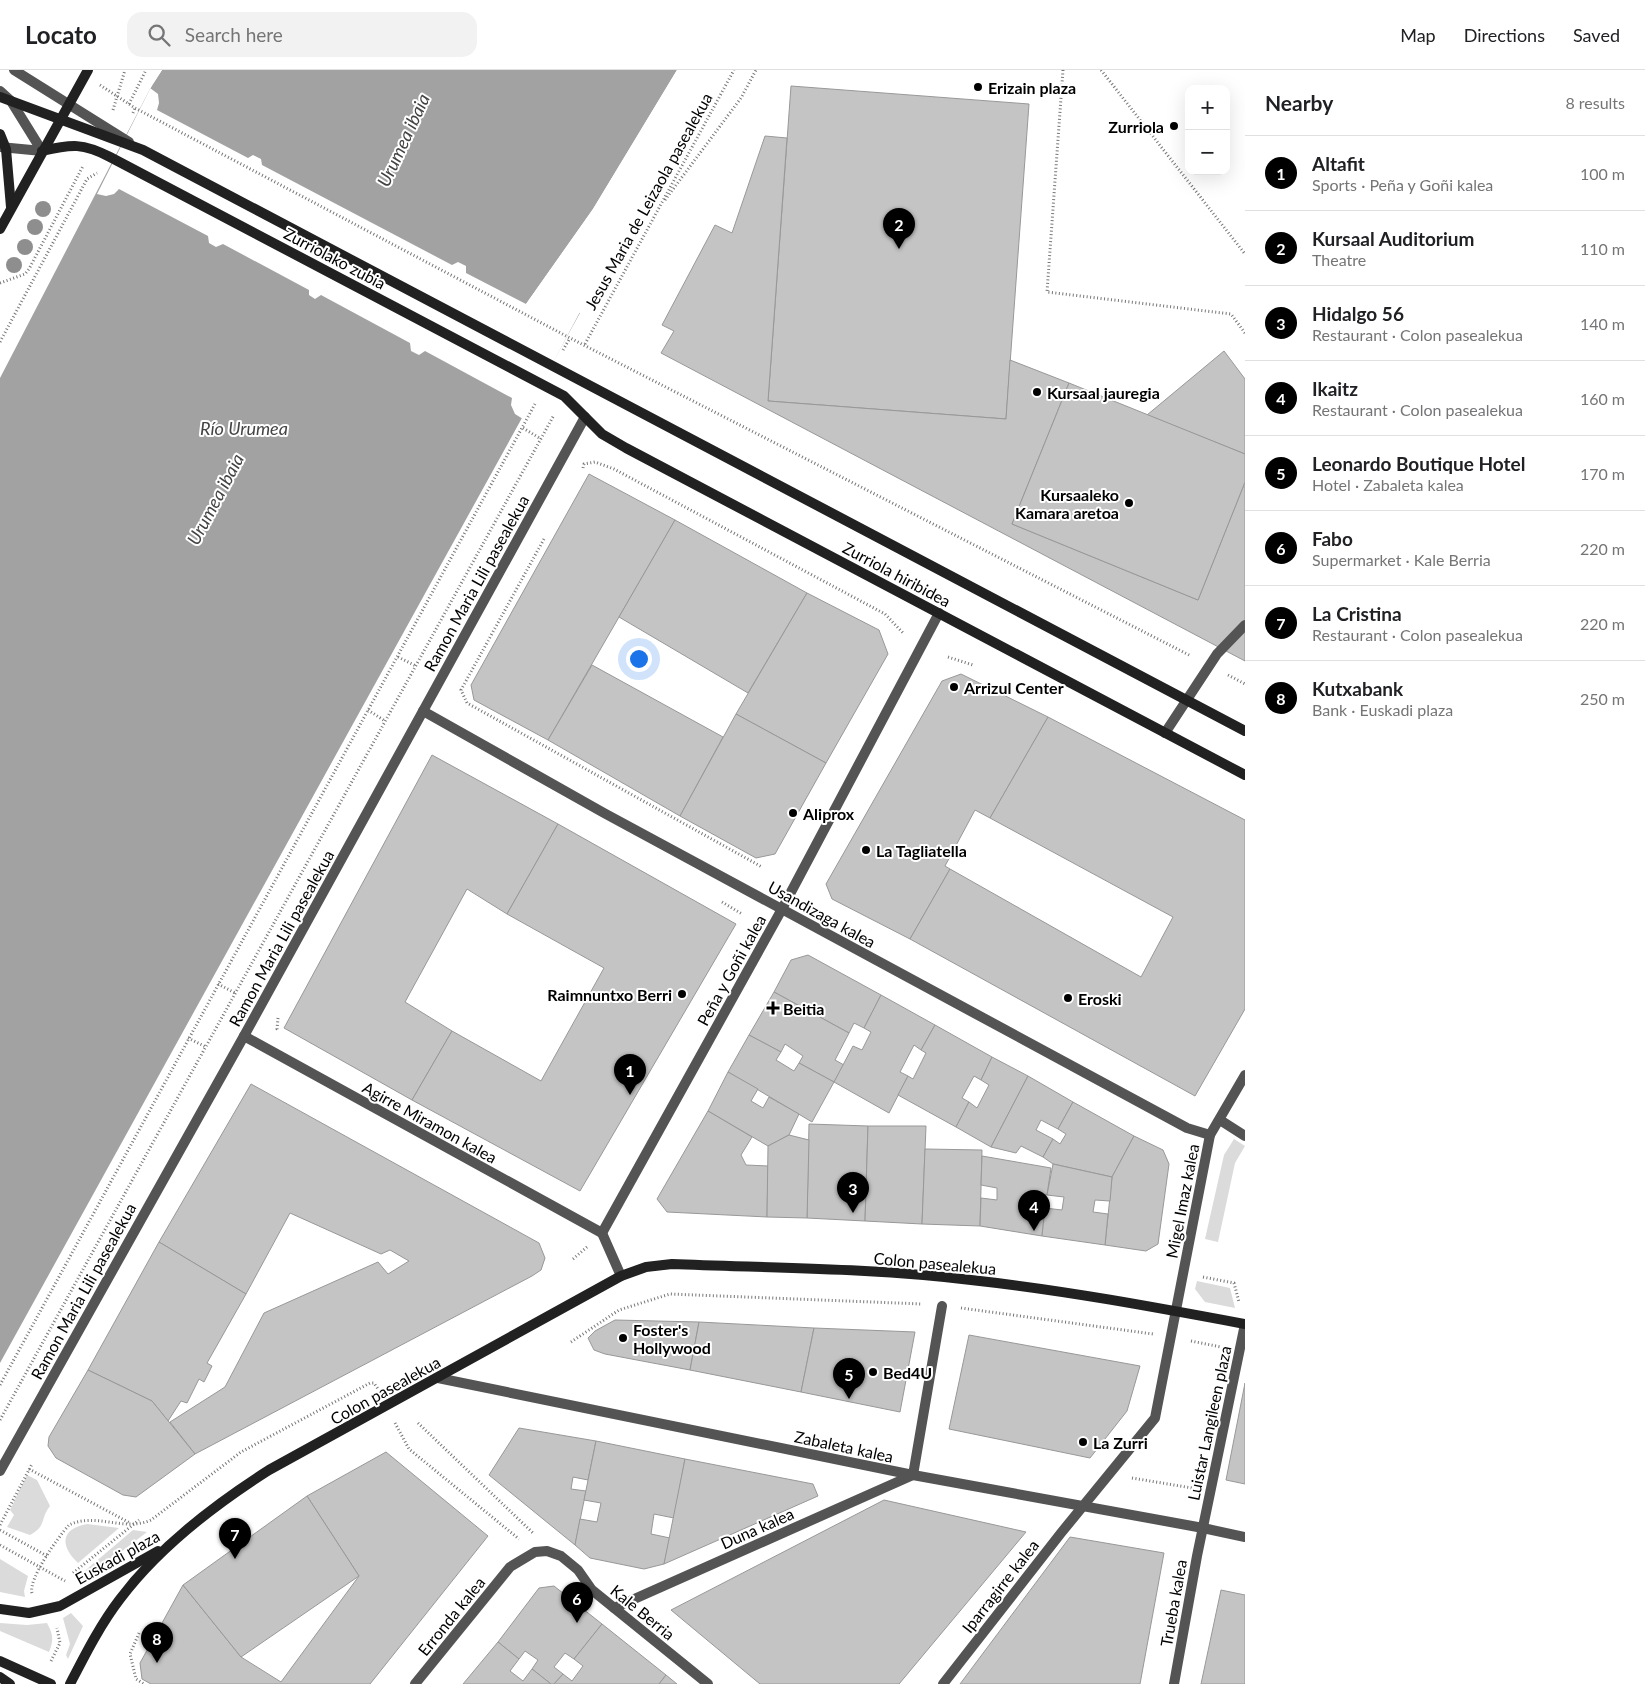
<!DOCTYPE html>
<meta charset="utf-8">
<style>
body{margin:0;font-family:Lato,sans-serif;background:#f2f2f2;color:#202124}
.controls{position:absolute;right:15px;top:15px;display:grid;overflow:hidden;border-radius:10px;box-shadow:0 5px 20px #0002}
.controls button{width:45px;height:45px;display:grid;place-items:center;padding:0;border:0;border-bottom:1px solid #e0e0e0;background:#fff;color:#202124;font:25px sans-serif}
.you{position:absolute;left:638px;top:588px;width:18px;height:18px;margin:-12px;border:4px solid #fff;border-radius:50%;background:#1a73e8;box-shadow:0 0 0 8px #1a73e833}
.badge{display:grid;place-items:center;width:32px;height:32px;border-radius:50%;background:#000;color:#fff;font-size:16px;font-weight:700}
.pin{position:absolute;translate:-50% -41px;filter:drop-shadow(0 1px 2px #0008)}
.pin::after{content:'';position:absolute;top:26px;width:18px;height:15px;background:inherit;clip-path:polygon(0 0,100% 0,50% 100%)}
.list{margin:0;padding:0;list-style:none}
h2{display:flex;justify-content:space-between;align-items:center;height:65px;margin:0;padding:0 20px;font-size:21px}
h2 small{font-size:16px;font-weight:400;color:#757577}
.list li{display:grid;grid-template-columns:32px 1fr auto;gap:15px;align-items:center;box-sizing:border-box;height:75px;padding:0 20px;border-top:1px solid #e0e0e0}
.list b{display:block;font-size:19px;white-space:nowrap}
.list p{margin:0;font-size:16px;white-space:nowrap;color:#757577}
.list em{font-size:16px;font-style:normal;color:#757577}
.icon{flex:none;width:28px;height:28px;fill:none;stroke:currentColor;stroke-width:2;stroke-linecap:round;stroke-linejoin:round}
.map{position:relative;flex:none;width:1245px;height:1614px;overflow:hidden}
header{display:flex;align-items:center;gap:30px;box-sizing:border-box;height:70px;padding:0 25px;background:#fff;border-bottom:1px solid #e0e0e0}
header strong{font-size:24px}
nav{display:flex;gap:28px;margin-inline-start:auto;font-size:18px}
.search{width:350px;height:45px;background:#f2f2f2;display:flex;align-items:center;gap:12px;box-sizing:border-box;padding:0 18px;border-radius:15px;color:#757577;font-size:19px}
main{display:flex}
aside{flex:1;background:#fff}
.map>svg:first-child{display:block}
</style>
<header>
<strong>Locato</strong>
<div class="search"><svg class="icon" aria-label="search" viewBox="0 0 24 24"><circle cx="10" cy="10" r="6"/><path d="M15 15l6 6"/></svg>Search here</div>
<nav><a>Map</a><a>Directions</a><a>Saved</a></nav>
</header>
<main>
<div class="map">
<svg width="1245" height="1614" viewBox="0 0 1245 1614">
<rect width="100%" height="100%" fill="#fff"/>
<g fill="#dbdbdb">
<polygon points="1234,1069 1245,1076 1235,1093 1218,1172 1205,1169 1224,1085"/>
<polygon points="1197,1211 1230,1218 1235,1238 1205,1232 1195,1219"/>
<path d="M 27,1405 L 37,1410 L 50,1436 C 40,1448 47,1456 30,1465 L 7,1457 L 14,1445 L 10,1440 Z"/>
<path d="M 87,1454 L 119,1458 L 78,1493 C 60,1476 60,1459 87,1454 Z"/>
<polygon points="133,1460 147,1462 82,1512 80,1505"/>
<polygon points="0,1489 28,1506 24,1521 25,1527 0,1522"/>
<polygon points="71,1543 83,1556 68,1589 66,1585 70,1574 63,1548"/>
<path d="M 0,1553 L 27,1555 L 47,1553 C 53,1564 54,1570 49,1582 L 0,1561 Z"/>
</g>
<polygon fill="#a2a2a2" points="162,0 677,0 593,139 526,234 558,250 572,241 580,243 0,1293 0,308 150,19"/>
<polygon fill="#fff" points="160,0 162,0 150,18 158,24 159,33 157,40 248,88 253,85 261,89 262,95 452,195 458,192 466,196 466,203 526,234 593,139 677,0 679,0 595,140 529,233 557,247 561,242 571,239 581,240 523,349 515,344 511,335 512,328 425,281 419,285 411,281 410,273 321,225 315,229 309,225 309,220 223,174 216,177 209,173 208,166 119,119 114,124 106,126 97,124 150,19"/>
<g fill="#c4c4c4" stroke="#989898">
<polygon points="791,16 1029,34 1006,349 768,331"/>
<polygon points="765,66 787,68 768,331 1006,349 1010,290 1069,313 1012,454 1198,530 1245,412 1245,591 661,283 674,261 662,255 715,155 732,163"/>
<polygon points="1224,281 1245,309 1245,384 1147,345"/>
<polygon points="1069,313 1245,384 1245,412 1198,530 1012,454"/>
<polygon points="589,404 675,450 548,670 474,630 471,615"/>
<polygon points="675,450 807,523 748,623 619,547"/>
<polygon points="807,523 879,560 888,584 826,693 736,644"/>
<polygon points="592,595 723,667 680,746 548,670"/>
<polygon points="961,604 1048,647 990,748 975,740 945,796 950,799 910,869 832,829 826,814 942,611"/>
<polygon points="736,644 826,693 775,784 756,788 680,746"/>
<polygon points="1048,647 1245,750 1245,939 1195,1026 910,869 950,799 1141,907 1173,847 990,748"/>
<polygon points="432,685 558,754 507,844 467,819 405,932 452,961 412,1030 284,958"/>
<polygon points="558,754 736,854 580,1121 412,1030 452,961 541,1011 604,898 507,844"/>
<polygon points="808,885 881,925 864,958 854,953 849,963 774,922 791,890"/>
<polygon points="774,922 849,963 835,990 844,995 834,1012 799,993 803,986 785,974 781,982 749,965"/>
<polygon points="881,925 935,955 921,980 914,975 900,1002 908,1006 889,1043 834,1012 853,976 862,980 871,962 864,958"/>
<polygon points="935,955 992,987 981,1010 974,1006 962,1028 969,1032 956,1057 898,1025 908,1006 913,1009 926,983 921,980"/>
<polygon points="749,965 781,982 776,990 794,1001 799,993 834,1012 812,1052 728,1002"/>
<polygon points="992,987 1028,1006 991,1077 956,1057 969,1032 977,1038 989,1015 981,1010"/>
<polygon points="728,1002 758,1019 751,1031 763,1038 769,1027 799,1044 789,1065 768,1076 708,1041"/>
<polygon points="1028,1006 1073,1032 1058,1059 1041,1050 1036,1060 1053,1069 1043,1087 1021,1076 1016,1083 991,1077"/>
<polygon points="251,1014 539,1173 545,1188 541,1200 532,1206 195,1384 170,1352 225,1317 264,1243 378,1192 388,1204 409,1191 390,1180 381,1184 290,1143 246,1224 159,1172"/>
<polygon points="1073,1032 1134,1066 1112,1107 1053,1094 1043,1087 1053,1069 1060,1074 1066,1064 1058,1059"/>
<polygon points="708,1041 752,1067 741,1085 746,1095 768,1096 767,1147 667,1142 657,1129"/>
<polygon points="809,1054 868,1056 865,1151 807,1148"/>
<polygon points="868,1056 926,1056 922,1154 865,1151"/>
<polygon points="789,1065 809,1070 807,1148 767,1147 768,1076"/>
<polygon points="1134,1066 1163,1080 1169,1094 1158,1174 1146,1181 1105,1175 1112,1107"/>
<polygon points="925,1079 982,1080 980,1156 922,1154"/>
<polygon points="982,1086 1051,1098 1047,1125 1028,1124 1026,1136 1045,1138 1042,1166 980,1156 981,1128 997,1130 997,1118 981,1115"/>
<polygon points="1053,1094 1112,1107 1110,1131 1095,1130 1093,1142 1108,1144 1105,1175 1042,1166 1045,1138 1062,1140 1064,1127 1047,1125"/>
<polygon points="159,1172 246,1224 207,1293 212,1296 204,1312 199,1309 187,1333 181,1331 168,1351 152,1331 88,1300"/>
<polygon points="615,1250 699,1252 690,1300 605,1284 594,1280 588,1268 595,1261"/>
<polygon points="699,1252 814,1258 801,1322 690,1300"/>
<polygon points="814,1258 915,1262 900,1342 801,1322"/>
<polygon points="969,1265 1140,1296 1127,1341 1090,1388 949,1359"/>
<polygon points="88,1300 152,1331 195,1384 136,1427 123,1425 56,1388 48,1376 49,1367"/>
<polygon points="1245,1313 1245,1414 1226,1410"/>
<polygon points="519,1358 596,1371 588,1410 573,1407 571,1419 586,1421 575,1475 489,1405"/>
<polygon points="596,1371 685,1389 674,1448 654,1444 651,1464 670,1468 664,1494 644,1499 590,1488 575,1475 580,1449 597,1452 601,1433 584,1430"/>
<polygon points="386,1382 488,1466 370,1614 151,1614 142,1609 140,1593 183,1515 241,1587 281,1612 359,1506 307,1426"/>
<polygon points="685,1389 813,1414 818,1426 664,1494"/>
<polygon points="307,1426 359,1506 241,1587 183,1515"/>
<polygon points="884,1430 1026,1462 899,1614 760,1614 671,1540"/>
<polygon points="1070,1467 1164,1483 1140,1614 960,1614"/>
<polygon points="554,1516 602,1554 574,1589 565,1583 554,1597 563,1604 554,1614 551,1614 532,1599 538,1590 525,1581 519,1589 498,1572 539,1518"/>
<polygon points="1221,1520 1245,1525 1245,1614 1201,1614"/>
<polygon points="602,1554 666,1605 659,1614 554,1614 563,1604 572,1611 583,1596 574,1589"/>
<polygon points="498,1572 519,1589 510,1601 523,1611 532,1599 551,1614 463,1614"/>
<polygon points="666,1605 677,1614 659,1614"/>
</g>
<g fill="none" stroke-linecap="round" stroke-linejoin="round">
<g stroke="#767676" stroke-width="3" stroke-dasharray="1 2.5" stroke-linecap="butt">
<polyline points="1063,0 1047,222 1231,244 1245,263"/>
<polyline points="1101,0 1245,184"/>
<polyline points="100,15 135,38 570,268 1191,586"/>
<polyline points="129,34 146,0"/>
<polyline points="113,40 125,0"/>
<polyline points="133,43 135,38"/>
<polyline points="665,130 741,28 756,0"/>
<polyline points="0,213 25,204 29,199 83,96"/>
<polyline points="0,272 87,109 97,103"/>
<polyline points="585,274 734,0"/>
<polyline points="563,280 570,268"/>
<polyline points="523,358 541,369"/>
<polyline points="583,398 584,394 595,392 614,399 885,544 904,564"/>
<polyline points="544,469 461,620 467,633 762,797"/>
<polyline points="398,587 416,596"/>
<polyline points="948,587 973,595"/>
<polyline points="1228,605 1245,614"/>
<polyline points="368,640 385,651"/>
<polyline points="722,832 742,844"/>
<polyline points="218,914 235,923"/>
<polyline points="278,948 277,959 279,961"/>
<polyline points="188,968 206,977"/>
<polyline points="573,1189 587,1177"/>
<polyline points="1203,1207 1234,1213 1239,1232"/>
<polyline points="961,1238 1153,1264"/>
<polyline points="1191,1271 1221,1277"/>
<polyline points="571,1272 619,1240 670,1224 922,1234"/>
<polyline points="0,1315 535,334"/>
<polyline points="0,1350 554,345"/>
<polyline points="395,1353 409,1379 519,1469"/>
<polyline points="418,1353 533,1463"/>
<polyline points="29,1399 130,1453"/>
<polyline points="1132,1408 1192,1418"/>
<polyline points="0,1455 32,1394"/>
<polyline points="0,1460 47,1486"/>
<polyline points="0,1475 65,1511"/>
<polyline points="73,1503 139,1450"/>
<path d="M 32,1523 C 28,1509 59,1466 69,1455 C 95,1442 124,1462 151,1450 L 241,1382 L 370,1313 L 374,1313 L 378,1319"/>
<polyline points="139,1563 130,1584 136,1609 144,1614"/>
<polyline points="51,1591 60,1573 57,1558"/>
</g>
<g stroke="#545454" stroke-width="10">
<polyline points="0,21 11,31 42,81"/>
<polyline points="1165,663 1217,584 1245,555"/>
<polyline points="1203,1458 1245,1467"/>
</g>
<g stroke="#545454" stroke-width="10">
<polyline points="14,0 129,72"/>
<polyline points="0,77 42,81"/>
<polyline points="423,641 604,743 1187,1058 1210,1065"/>
<polyline points="244,966 602,1163"/>
<polyline points="1220,1050 1245,1066"/>
<polyline points="602,1163 782,839 939,543"/>
<polyline points="602,1163 621,1206"/>
<polyline points="438,1308 913,1405 1203,1458"/>
<polyline points="0,1401 244,966 585,347"/>
<polyline points="614,1538 913,1405 942,1236"/>
<polyline points="415,1614 510,1497 535,1482 547,1481 561,1486 578,1500 592,1520 708,1614"/>
<polyline points="943,1614 1061,1463 1155,1348 1210,1065 1245,1005"/>
<polyline points="1174,1614 1197,1486 1245,1254"/>
</g>
<g stroke="#212121" stroke-width="10">
<polyline points="0,27 143,80 1245,661"/>
<polyline points="0,64 6,79 11,137"/>
<path d="M 42,81 C 72,74 83,73 110,87 L 564,326 L 602,364 L 626,378 L 1245,705"/>
<polyline points="0,159 88,0"/>
<polyline points="0,1539 29,1543 60,1536 158,1481"/>
<polyline points="0,1591 51,1614"/>
<polyline points="0,1607 10,1614"/>
<path d="M 70,1614 C 85,1585 100,1555 120,1529 C 159,1477 214,1435 269,1400 L 621,1206 L 646,1197 L 672,1194 C 770,1198 874,1198 971,1210 C 1063,1220 1154,1237 1245,1254"/>
</g>
</g>
<g fill="#8e8e8e">
<circle cx="43" cy="139" r="8"/>
<circle cx="35" cy="157" r="8"/>
<circle cx="25" cy="177" r="8"/>
<circle cx="14" cy="195" r="8"/>
</g>
<g fill="#000" stroke="#fff" stroke-width="2">
<circle cx="978" cy="17" r="5"/>
<circle cx="1174" cy="56" r="5"/>
<circle cx="1037" cy="322" r="5"/>
<circle cx="1129" cy="433" r="5"/>
<circle cx="954" cy="617" r="5"/>
<circle cx="793" cy="743" r="5"/>
<circle cx="866" cy="780" r="5"/>
<circle cx="682" cy="924" r="5"/>
<circle cx="1068" cy="928" r="5"/>
<path d="M770.5 930.5h5v5h5v5h-5v5h-5v-5h-5v-5h5z"/>
<circle cx="623" cy="1268" r="5"/>
<circle cx="873" cy="1302" r="5"/>
<circle cx="1083" cy="1372" r="5"/>
</g>
<g text-anchor="middle" dominant-baseline="central" stroke-width="4" stroke-linejoin="round" paint-order="stroke">
<g font-size="16" font-weight="bold" fill="#000" stroke="#fff" text-anchor="start">
<text x="988" y="17">Erizain plaza</text>
<text x="1164" y="56" text-anchor="end">Zurriola</text>
<text x="1047" y="322">Kursaal jauregia</text>
<text x="1119" y="424" text-anchor="end">Kursaaleko<tspan x="1119" dy="18">Kamara aretoa</tspan></text>
<text x="964" y="617">Arrizul Center</text>
<text x="803" y="743">Aliprox</text>
<text x="876" y="780">La Tagliatella</text>
<text x="672" y="924" text-anchor="end">Raimnuntxo Berri</text>
<text x="1078" y="928">Eroski</text>
<text x="783" y="938">Beitia</text>
<text x="633" y="1259">Foster's<tspan x="633" dy="18">Hollywood</tspan></text>
<text x="883" y="1302">Bed4U</text>
<text x="1093" y="1372">La Zurri</text>
</g>
<g font-size="16" fill="#000" stroke="#fff">
<text transform="translate(648 131) rotate(-61)">Jesus Maria de Leizaola pasealekua</text>
<text transform="translate(335 188) rotate(28)">Zurriolako zubia</text>
<text transform="translate(897 504) rotate(28)">Zurriola hiribidea</text>
<text transform="translate(476 513) rotate(-61)">Ramon Maria Lili pasealekua</text>
<text transform="translate(822 844) rotate(29)">Usandizaga kalea</text>
<text transform="translate(281 868) rotate(-61)">Ramon Maria Lili pasealekua</text>
<text transform="translate(731 900) rotate(-61)">Peña y Goñi kalea</text>
<text transform="translate(430 1052) rotate(29)">Agirre Miramon kalea</text>
<text transform="translate(1182 1131) rotate(-79)">Migel Imaz kalea</text>
<text transform="translate(935 1193) rotate(5)">Colon pasealekua</text>
<text transform="translate(83 1221) rotate(-61)">Ramon Maria Lili pasealekua</text>
<text transform="translate(385 1320) rotate(-29)">Colon pasealekua</text>
<text transform="translate(1209 1353) rotate(-78)">Luistar Langileen plaza</text>
<text transform="translate(844 1376) rotate(12)">Zabaleta kalea</text>
<text transform="translate(757 1458) rotate(-24)">Duna kalea</text>
<text transform="translate(117 1487) rotate(-29)">Euskadi plaza</text>
<text transform="translate(1000 1516) rotate(-52)">Iparragirre kalea</text>
<text transform="translate(1173 1533) rotate(-80)">Trueba kalea</text>
<text transform="translate(643 1542) rotate(39)">Kale Berria</text>
<text transform="translate(451 1546) rotate(-51)">Erronda kalea</text>
</g>
<g font-size="18" font-style="italic" fill="#434343" stroke="#fff">
<text transform="translate(403 70) rotate(-65)">Urumea ibaia</text>
<text x="244" y="358">Río Urumea</text>
<text transform="translate(215 429) rotate(-62)">Urumea ibaia</text>
</g>
</g>
</svg>
<div class="controls">
<button>+</button>
<button>−</button>
</div>
<div class="you"></div>
<div class="pin badge" style="left:630px;top:1025px">1</div>
<div class="pin badge" style="left:899px;top:179px">2</div>
<div class="pin badge" style="left:853px;top:1143px">3</div>
<div class="pin badge" style="left:1034px;top:1161px">4</div>
<div class="pin badge" style="left:849px;top:1329px">5</div>
<div class="pin badge" style="left:577px;top:1553px">6</div>
<div class="pin badge" style="left:235px;top:1489px">7</div>
<div class="pin badge" style="left:157px;top:1593px">8</div>
</div>
<aside>
<h2>Nearby<small>8 results</small></h2>
<ul class="list">
<li><span class="badge">1</span><div><b>Altafit</b><p>Sports · Peña y Goñi kalea</p></div><em>100 m</em></li>
<li><span class="badge">2</span><div><b>Kursaal Auditorium</b><p>Theatre</p></div><em>110 m</em></li>
<li><span class="badge">3</span><div><b>Hidalgo 56</b><p>Restaurant · Colon pasealekua</p></div><em>140 m</em></li>
<li><span class="badge">4</span><div><b>Ikaitz</b><p>Restaurant · Colon pasealekua</p></div><em>160 m</em></li>
<li><span class="badge">5</span><div><b>Leonardo Boutique Hotel</b><p>Hotel · Zabaleta kalea</p></div><em>170 m</em></li>
<li><span class="badge">6</span><div><b>Fabo</b><p>Supermarket · Kale Berria</p></div><em>220 m</em></li>
<li><span class="badge">7</span><div><b>La Cristina</b><p>Restaurant · Colon pasealekua</p></div><em>220 m</em></li>
<li><span class="badge">8</span><div><b>Kutxabank</b><p>Bank · Euskadi plaza</p></div><em>250 m</em></li>
</ul>
</aside>
</main>
